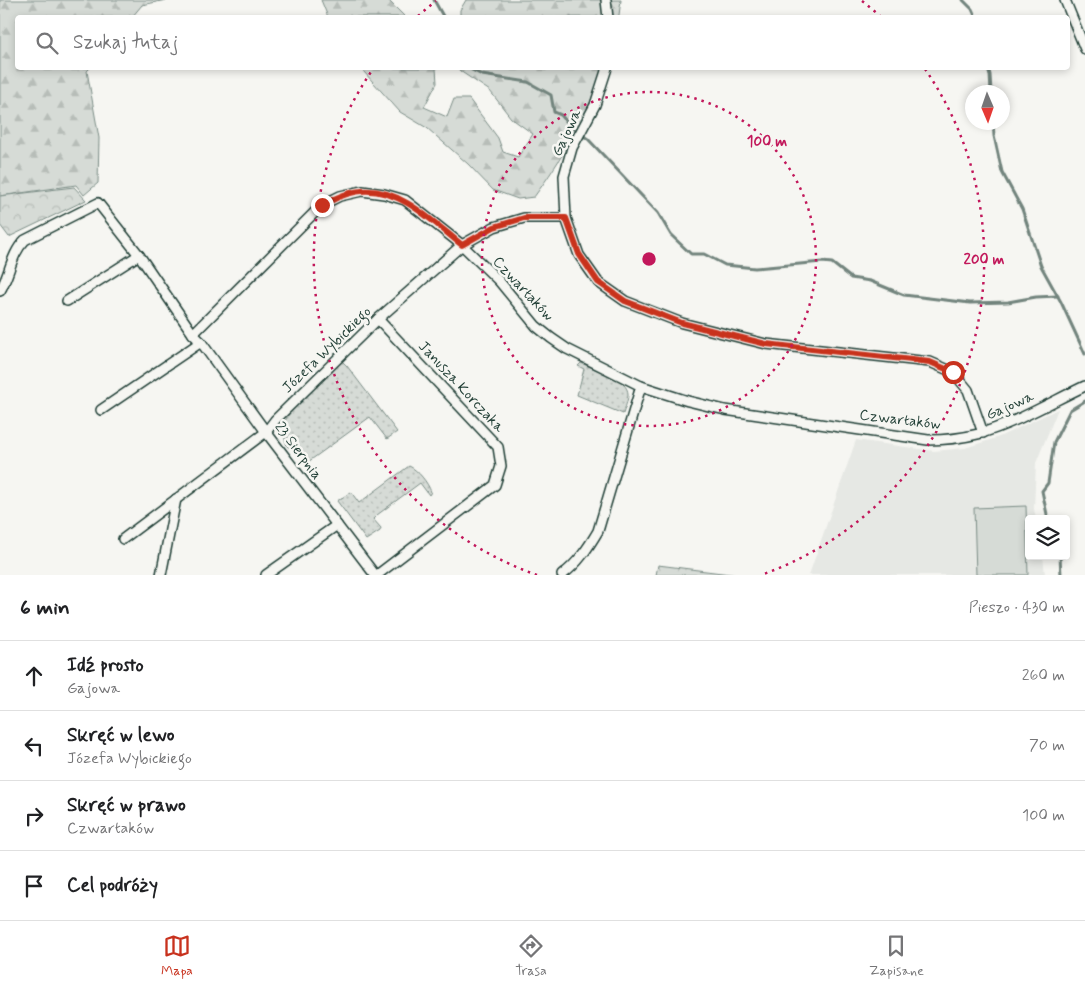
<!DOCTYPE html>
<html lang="pl">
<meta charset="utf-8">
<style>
body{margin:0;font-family:Mynerve,sans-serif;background:#f6f6f6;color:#202124}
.controls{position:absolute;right:15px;bottom:15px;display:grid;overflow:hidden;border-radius:5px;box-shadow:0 2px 8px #0003}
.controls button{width:45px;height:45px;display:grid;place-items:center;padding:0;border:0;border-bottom:1px solid #e0e0e0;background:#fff;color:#202124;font:25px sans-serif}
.compass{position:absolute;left:965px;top:85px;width:45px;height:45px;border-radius:50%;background:#fff;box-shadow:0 2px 8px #0003;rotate:178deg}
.stop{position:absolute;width:15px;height:15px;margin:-11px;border:4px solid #c8321e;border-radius:50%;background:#fff}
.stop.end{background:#c8321e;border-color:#fff;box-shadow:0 1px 5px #0008}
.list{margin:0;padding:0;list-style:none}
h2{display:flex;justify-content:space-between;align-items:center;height:65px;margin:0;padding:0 20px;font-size:21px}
h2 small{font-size:16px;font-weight:400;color:#757577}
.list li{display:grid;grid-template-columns:32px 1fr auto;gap:15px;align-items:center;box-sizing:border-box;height:70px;padding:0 20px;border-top:1px solid #e0e0e0}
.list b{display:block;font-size:19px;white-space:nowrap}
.list p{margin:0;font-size:16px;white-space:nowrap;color:#757577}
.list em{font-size:16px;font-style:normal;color:#757577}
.icon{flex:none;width:28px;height:28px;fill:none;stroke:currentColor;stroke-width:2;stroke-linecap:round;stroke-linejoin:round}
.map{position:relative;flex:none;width:1085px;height:575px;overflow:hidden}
.search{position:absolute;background:#fff;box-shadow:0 2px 8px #0003;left:15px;right:15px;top:15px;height:55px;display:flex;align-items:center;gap:12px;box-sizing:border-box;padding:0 18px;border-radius:5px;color:#757577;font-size:19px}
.sheet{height:345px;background:#fff}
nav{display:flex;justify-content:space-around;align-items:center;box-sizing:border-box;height:70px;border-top:1px solid #e0e0e0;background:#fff;font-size:14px;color:#757577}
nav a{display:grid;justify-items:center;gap:2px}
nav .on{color:#c8321e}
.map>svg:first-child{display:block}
</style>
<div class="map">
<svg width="1085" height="575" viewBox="0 0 1085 575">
<defs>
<pattern id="grass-dots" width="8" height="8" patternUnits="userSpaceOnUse" patternTransform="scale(1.25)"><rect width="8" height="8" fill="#d6dbd6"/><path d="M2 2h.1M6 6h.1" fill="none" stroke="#b7bdb8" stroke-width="1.8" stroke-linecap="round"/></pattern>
<pattern id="forest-firs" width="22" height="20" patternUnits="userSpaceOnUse" patternTransform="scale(1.25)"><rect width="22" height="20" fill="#d6dbd6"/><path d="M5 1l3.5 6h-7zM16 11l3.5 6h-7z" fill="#b7bdb8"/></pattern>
<pattern id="park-crowns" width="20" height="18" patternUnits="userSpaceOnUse" patternTransform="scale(1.25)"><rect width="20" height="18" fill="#d6dbd6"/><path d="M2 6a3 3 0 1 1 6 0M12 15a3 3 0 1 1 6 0" fill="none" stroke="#b7bdb8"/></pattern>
</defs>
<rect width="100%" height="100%" fill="#f6f6f2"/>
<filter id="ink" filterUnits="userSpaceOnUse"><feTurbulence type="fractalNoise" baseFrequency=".02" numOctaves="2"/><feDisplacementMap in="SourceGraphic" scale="10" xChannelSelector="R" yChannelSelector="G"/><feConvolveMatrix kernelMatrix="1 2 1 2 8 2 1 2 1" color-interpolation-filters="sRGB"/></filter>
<g filter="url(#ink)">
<polygon fill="#e6e8e4" points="1058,409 1036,463 1034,509 1036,519 1029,519 1029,556 1043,556 1045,575 809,575 856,440 934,451 965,448 999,437"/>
<g fill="url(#grass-dots)" stroke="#7a8c85">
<path d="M 342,361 L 347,366 L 397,432 L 387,439 L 370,417 L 308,462 L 297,448 L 291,449 L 287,446 C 284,437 282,428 286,419 C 291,407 330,373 342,361 Z"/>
<path d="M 581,363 L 625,382 L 624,385 C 632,393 626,404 623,414 L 577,395 L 584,369 L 578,366 Z"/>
<path d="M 409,466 C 418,470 428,483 431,492 L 429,495 L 420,483 L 377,515 L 373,519 L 381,528 L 380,531 L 366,540 L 337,501 L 351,492 L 359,503 Z"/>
</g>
<g fill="url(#forest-firs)" stroke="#7a8c85">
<polygon points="0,0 166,0 142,5 132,17 18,18 18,68 90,68 87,71 99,138 98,183 84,195 76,185 0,196"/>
<polygon points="321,0 388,0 405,17 328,17"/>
<polygon points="466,0 621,0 619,15 618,17 460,18 460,10"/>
<path d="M 363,68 L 436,68 L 437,83 L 424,107 L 447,117 L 454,99 L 469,99 L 498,138 L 503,152 L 518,157 L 533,134 L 511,118 L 490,91 L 460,71 L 458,68 L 602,68 C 590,113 561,160 534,197 L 518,199 L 493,190 L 468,164 L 427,128 L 400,112 L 364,72 Z"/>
</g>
<g fill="url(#park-crowns)" stroke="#7a8c85">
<polygon points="74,187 86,200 9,237 0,225 0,196"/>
<polygon points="658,565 738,575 656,575"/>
</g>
<polygon fill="#d6dbd6" stroke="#7a8c85" points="1026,506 1028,575 976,575 974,508"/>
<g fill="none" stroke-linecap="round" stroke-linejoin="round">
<g stroke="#72847d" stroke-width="3">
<polyline points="434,0 444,18"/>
<polyline points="963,0 972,9 976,18"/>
<polyline points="471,68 472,70 482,75 528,82 551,95 554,112 561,115 571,127 588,139 658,213 671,235 691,254 704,254 725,265 755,268 822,262 832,263 851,278 870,281 904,295 970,303 1008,302 1036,297 1058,296"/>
<polyline points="988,68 990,75 991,92"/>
<polyline points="993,122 994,136 1002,172 1022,209 1041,266 1061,302 1085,354"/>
<polyline points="1048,519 1042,491 1048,483 1054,442 1070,410 1085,401"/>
<polyline points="1060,556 1061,575"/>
</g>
<defs>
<g id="minor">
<polyline points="606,0 608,18"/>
<polyline points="1065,0 1085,49"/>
<polyline points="607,68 595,105 572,148 564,176 566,218 579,255 598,282 625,301 682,323 766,344 930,362 953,372 968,390 983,433"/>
<path d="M 0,291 C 10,274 11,254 25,240 L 98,203 L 139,255 L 193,334 L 201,342 L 266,432 L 375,575"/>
<polyline points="67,301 139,255"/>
<path d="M 193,334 L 322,205 L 340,196 L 362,191 L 384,194 L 405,200 L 462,245 L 499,281 L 536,326 L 551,338 L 567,349 L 641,386 L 688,401 L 725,410 L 928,440 C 945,440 962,438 978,434 C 1014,424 1051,402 1085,386"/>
<polyline points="101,410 201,342"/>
<polyline points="123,539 266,432 275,420 378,319 462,245 494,227 524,218 566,218"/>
<polyline points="161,575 176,499"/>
<polyline points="266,575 337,525"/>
<polyline points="377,575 495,485 501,466 498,447 378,319"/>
<path d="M 562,575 C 578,563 588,548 598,531 L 641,386"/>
</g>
</defs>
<use href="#minor" stroke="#1f3d34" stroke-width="12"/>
<use href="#minor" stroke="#f6f6f2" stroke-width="9"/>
</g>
</g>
<g fill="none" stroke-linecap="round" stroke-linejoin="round" filter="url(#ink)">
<path stroke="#c8321e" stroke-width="6" d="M 322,205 C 334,199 347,192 362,191 C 401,188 434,223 462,245 L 494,227 L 524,218 L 566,218 L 579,254 L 598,282 L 625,301 L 682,323 L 766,344 L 930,362 L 953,372"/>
</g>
<g fill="none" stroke="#c2185b" stroke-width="2.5" stroke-dasharray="2.5 5">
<circle cx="649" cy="259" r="167"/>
<path d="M537 575A335 335 0 0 1 373 69M418 16A335 335 0 0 1 436 1M862 1A335 335 0 0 1 880 16M925 69A335 335 0 0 1 761 575"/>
</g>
<g text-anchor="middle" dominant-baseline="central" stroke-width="5" stroke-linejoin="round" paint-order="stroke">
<g font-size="15" fill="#1f3d34" stroke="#f6f6f2">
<text transform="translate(567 133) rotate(-65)">Gajowa</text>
<text transform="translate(523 289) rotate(47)">Czwartaków</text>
<text transform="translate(327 350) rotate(-44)">Józefa Wybickiego</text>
<text transform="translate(461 387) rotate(47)">Janusza Korczaka</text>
<text transform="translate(1010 406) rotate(-24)">Gajowa</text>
<text transform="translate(900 420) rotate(7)">Czwartaków</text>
<text transform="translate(298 451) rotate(53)">23 Sierpnia</text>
</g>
</g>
<circle cx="649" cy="259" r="8" fill="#c2185b" stroke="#f6f6f2" stroke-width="2.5"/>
<g font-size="15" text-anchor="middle" font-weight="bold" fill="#c2185b" stroke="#f6f6f2" stroke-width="5" stroke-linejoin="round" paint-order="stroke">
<text x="767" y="146">100 m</text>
<text x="984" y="264">200 m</text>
</g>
</svg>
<div class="controls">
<button><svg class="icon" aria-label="layers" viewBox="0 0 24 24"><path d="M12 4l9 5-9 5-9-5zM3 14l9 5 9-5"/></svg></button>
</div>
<svg class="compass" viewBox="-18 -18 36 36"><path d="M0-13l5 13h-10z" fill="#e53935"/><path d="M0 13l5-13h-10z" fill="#757577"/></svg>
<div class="stop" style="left:953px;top:372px"></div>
<div class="stop end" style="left:322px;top:205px"></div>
<div class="search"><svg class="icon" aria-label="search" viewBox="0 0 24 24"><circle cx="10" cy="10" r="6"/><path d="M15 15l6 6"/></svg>Szukaj tutaj</div>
</div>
<section class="sheet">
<h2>6 min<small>Pieszo · 430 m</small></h2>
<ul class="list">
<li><svg class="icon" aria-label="ahead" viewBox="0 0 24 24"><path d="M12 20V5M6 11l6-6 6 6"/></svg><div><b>Idź prosto</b><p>Gajowa</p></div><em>260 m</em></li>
<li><svg class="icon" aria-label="left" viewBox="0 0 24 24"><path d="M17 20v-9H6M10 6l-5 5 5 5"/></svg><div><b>Skręć w lewo</b><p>Józefa Wybickiego</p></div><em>70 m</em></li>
<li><svg class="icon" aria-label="right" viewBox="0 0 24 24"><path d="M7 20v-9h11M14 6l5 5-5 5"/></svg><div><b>Skręć w prawo</b><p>Czwartaków</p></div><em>100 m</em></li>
<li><svg class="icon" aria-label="arrive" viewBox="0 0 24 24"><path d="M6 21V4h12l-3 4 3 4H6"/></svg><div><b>Cel podróży</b></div></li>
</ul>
</section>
<nav>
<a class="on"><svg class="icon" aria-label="map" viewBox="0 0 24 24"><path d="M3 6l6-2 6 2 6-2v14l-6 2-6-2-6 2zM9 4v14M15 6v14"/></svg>Mapa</a>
<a><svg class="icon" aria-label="directions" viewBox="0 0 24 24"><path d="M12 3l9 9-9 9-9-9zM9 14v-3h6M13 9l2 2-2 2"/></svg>Trasa</a>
<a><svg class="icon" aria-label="saved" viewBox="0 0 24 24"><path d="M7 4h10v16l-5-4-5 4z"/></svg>Zapisane</a>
</nav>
